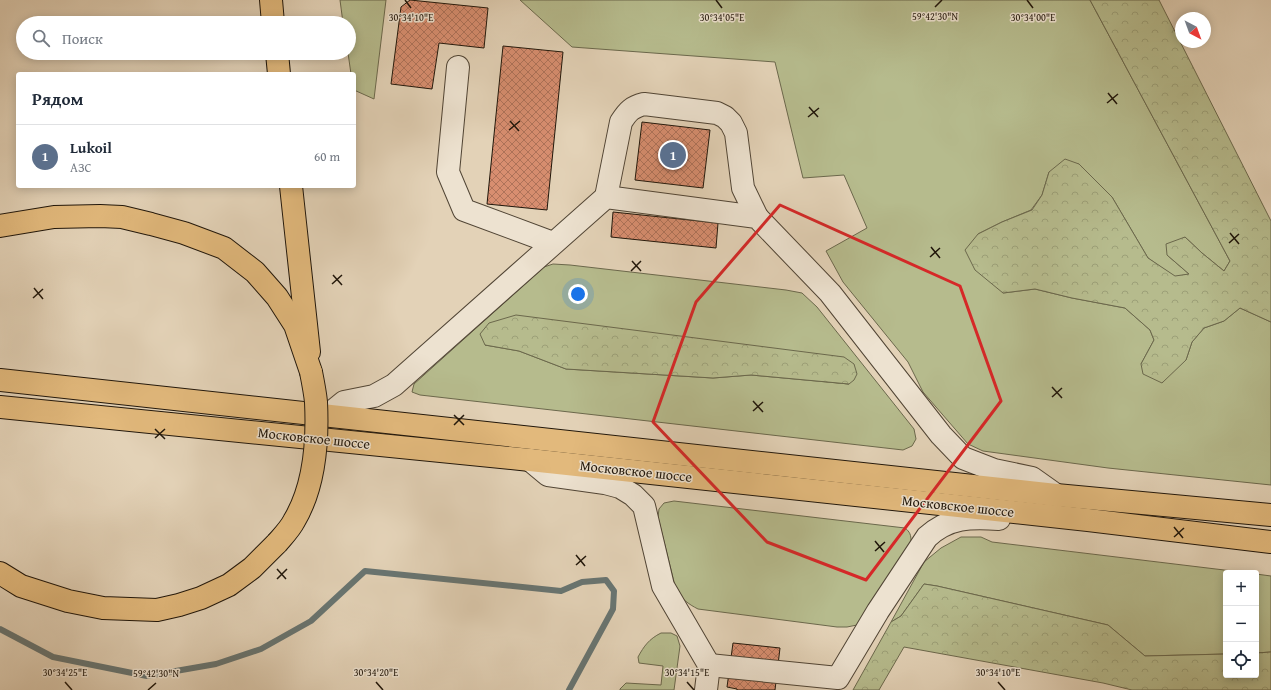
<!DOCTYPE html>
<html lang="ru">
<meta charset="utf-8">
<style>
body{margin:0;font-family:"Gentium Book Plus",serif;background:#f2f2f3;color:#1f2937}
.controls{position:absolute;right:12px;bottom:12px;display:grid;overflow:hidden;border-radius:4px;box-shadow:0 2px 10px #0003}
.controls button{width:36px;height:36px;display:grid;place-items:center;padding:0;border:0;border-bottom:1px solid #e0e1e3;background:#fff;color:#1f2937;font:20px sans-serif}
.compass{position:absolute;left:1175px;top:12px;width:36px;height:36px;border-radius:50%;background:#fff;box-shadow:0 2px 10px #0003;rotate:139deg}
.you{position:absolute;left:578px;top:294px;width:14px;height:14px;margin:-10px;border:3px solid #fff;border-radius:50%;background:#1a73e8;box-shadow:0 0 0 6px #1a73e833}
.badge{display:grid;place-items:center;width:26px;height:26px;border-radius:50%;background:#7c3aed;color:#fff;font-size:13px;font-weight:700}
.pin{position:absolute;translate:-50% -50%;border:2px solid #fff;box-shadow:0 1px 4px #0006}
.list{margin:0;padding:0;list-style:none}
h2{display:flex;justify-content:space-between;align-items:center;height:52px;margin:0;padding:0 16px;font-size:17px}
h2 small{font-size:13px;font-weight:400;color:#747a83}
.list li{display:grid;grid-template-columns:26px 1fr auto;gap:12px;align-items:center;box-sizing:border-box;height:64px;padding:0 16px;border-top:1px solid #e0e1e3}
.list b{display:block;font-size:15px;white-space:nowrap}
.list p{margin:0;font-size:13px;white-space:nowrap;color:#747a83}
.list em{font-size:13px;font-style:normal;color:#747a83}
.icon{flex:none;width:22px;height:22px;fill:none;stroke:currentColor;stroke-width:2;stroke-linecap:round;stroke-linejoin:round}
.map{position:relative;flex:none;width:1271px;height:690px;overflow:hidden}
.search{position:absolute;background:#fff;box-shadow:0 2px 10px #0003;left:16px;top:16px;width:340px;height:44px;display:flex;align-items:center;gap:10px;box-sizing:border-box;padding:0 14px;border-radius:22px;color:#747a83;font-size:15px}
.panel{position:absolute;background:#fff;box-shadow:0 2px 10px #0003;left:16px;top:72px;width:340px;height:116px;border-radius:4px}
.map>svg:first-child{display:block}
</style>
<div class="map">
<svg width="1271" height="690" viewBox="0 0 1271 690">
<defs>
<pattern id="forest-crowns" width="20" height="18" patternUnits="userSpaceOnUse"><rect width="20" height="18" fill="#b6bb8d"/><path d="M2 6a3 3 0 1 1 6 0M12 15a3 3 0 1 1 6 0" fill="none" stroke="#9ca078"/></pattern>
<pattern id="building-cross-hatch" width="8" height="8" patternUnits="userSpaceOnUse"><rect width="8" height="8" fill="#d88e70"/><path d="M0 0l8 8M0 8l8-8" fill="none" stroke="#af735a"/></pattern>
</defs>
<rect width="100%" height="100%" fill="#e3d2b7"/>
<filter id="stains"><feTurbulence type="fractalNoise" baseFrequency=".005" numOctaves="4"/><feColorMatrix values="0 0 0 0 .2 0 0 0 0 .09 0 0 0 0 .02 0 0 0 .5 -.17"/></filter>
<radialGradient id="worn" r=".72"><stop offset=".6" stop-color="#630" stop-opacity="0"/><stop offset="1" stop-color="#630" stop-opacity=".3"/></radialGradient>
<g fill="#b6bb8d" stroke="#6b684c" fill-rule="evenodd">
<polygon points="340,0 386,0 374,99 354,90 354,74 351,74 348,53 349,53 349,23 343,23"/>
<polygon points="520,0 1090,0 1230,261 1224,271 1202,253 1185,237 1167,255 1189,274 1175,277 1148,258 1112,197 1079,164 1049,172 1042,195 1031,210 1002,222 978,234 1003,293 1035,289 1072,298 1125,308 1150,330 1154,340 1141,364 1186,360 1192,342 1204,328 1224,321 1240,308 1271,322 1271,485 1108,468 983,451 968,444 923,392 908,362 843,282 826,251 867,228 844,175 803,178 775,62 572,47"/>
<path d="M 553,264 L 570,265 L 786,290 L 802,293 L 817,307 L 914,429 L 916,439 L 912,446 L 903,450 L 420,395 L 412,392 L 414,384 L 544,267 ZM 485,345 L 849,384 L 751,375 L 713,378 L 566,369 L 519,351 Z"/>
<path d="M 674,501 L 905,528 C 910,532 911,535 911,541 L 872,609 L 857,625 L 847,627 L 837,627 L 698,609 C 688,604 682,599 676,590 L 658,517 L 659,509 L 664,503 Z"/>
<polygon points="961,537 981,537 992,542 1249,573 1226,573 1226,654 1145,656 1108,625 937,586 924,584 901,616 891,622 924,562 941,548"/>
<polygon points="1256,574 1271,576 1271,652 1256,653"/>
<path d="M 661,633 L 671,633 L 677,636 L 680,646 L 674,690 L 620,690 L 620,689 L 626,683 L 661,685 L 663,666 L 639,663 L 638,657 C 644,646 649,639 661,633 Z"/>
</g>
<g fill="url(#forest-crowns)" stroke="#6b684c">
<polygon points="1090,0 1159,0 1271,221 1271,322 1240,308 1224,321 1204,328 1192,342 1186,360 1162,383 1143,374 1141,364 1154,340 1150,330 1125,308 1072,298 1035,289 1003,293 975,270 965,250 978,234 1002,222 1032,210 1042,195 1049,172 1065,159 1079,164 1112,197 1148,258 1175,276 1189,274 1167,255 1166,244 1185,237 1202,253 1224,271 1230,261"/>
<polygon points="516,315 844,357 854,364 857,374 854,380 849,384 751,375 713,378 566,369 519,351 485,345 480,334 489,323"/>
<polygon points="924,584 937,586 1108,625 1145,656 1226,654 1226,675 1256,675 1256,653 1271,652 1271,690 1132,690 1103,683 904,647 879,690 853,690 891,622 901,616"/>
</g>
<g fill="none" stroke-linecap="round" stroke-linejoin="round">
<polyline stroke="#687572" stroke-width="6" points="0,629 53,657 147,676 216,664 261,649 311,621 365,571 561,591 582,582 606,580 614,591 613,609 569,690"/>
</g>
<g fill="url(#building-cross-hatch)" stroke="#20160a">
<polygon points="410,0 488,8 484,48 439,43 432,89 391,84 401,7"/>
<polygon points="503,46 563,52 547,210 487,204"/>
<polygon points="642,122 710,130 703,188 635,180"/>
<polygon points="613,212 718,223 716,248 611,237"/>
<polygon points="733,643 780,648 775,690 737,690 737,689 727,687"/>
</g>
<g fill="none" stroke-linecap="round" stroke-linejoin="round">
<defs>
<g id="minor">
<polyline points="458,67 448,172 464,210 553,243"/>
<path d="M 606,197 L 621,122 C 628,111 632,107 644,104 L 717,113 L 725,117 L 731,123 L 736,133 L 743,188 L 757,217"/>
<polyline points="328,415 344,402 374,396 394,385 606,197 757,217 830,293 941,435 963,458 994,470 1032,478 1056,495"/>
<polyline points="530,460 548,475 605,483 620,487 633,495 644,506 663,586 709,665 706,690"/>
<path d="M 709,665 L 838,678 L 878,611 L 927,537 C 949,517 970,517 999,519"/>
</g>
<g id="major">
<polyline points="271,0 273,23"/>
<polyline points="277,53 279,74"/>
<polyline points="291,186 309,352"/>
</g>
<g id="highway">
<polyline points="0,226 54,217 100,216 122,217 151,224 184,233 224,248 255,272 277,297 295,325 311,372"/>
<polyline points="0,380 1056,495 1271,515"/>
<polyline points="0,407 530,460 1088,520 1271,542"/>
<polyline points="0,573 21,586 68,601 103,608 157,610 179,605 201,598 229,585 252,568 277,543"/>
</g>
</defs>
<use href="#minor" stroke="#514535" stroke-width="24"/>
<use href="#major" stroke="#20160a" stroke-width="24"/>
<use href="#highway" stroke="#20160a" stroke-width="24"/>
<use href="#minor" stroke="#ede2d0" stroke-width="22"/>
<use href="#major" stroke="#e2b97c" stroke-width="22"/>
<use href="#highway" stroke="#e2b97c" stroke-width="22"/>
<defs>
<path id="highway-bridge" d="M 277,543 C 283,536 290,529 294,521 C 315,486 318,442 316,402 C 315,392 313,382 311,372"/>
</defs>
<use href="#highway-bridge" stroke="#20160a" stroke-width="24" stroke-linecap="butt"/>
<use href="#highway-bridge" stroke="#e2b97c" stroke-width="22"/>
</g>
<path fill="none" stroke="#d62828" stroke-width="3" stroke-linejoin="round" d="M 780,205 L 960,286 L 1001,401 L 866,580 L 767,542 L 653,422 L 696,302 Z"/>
<path fill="none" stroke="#20160a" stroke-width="1.5" d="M 405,0 L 411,8M 716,0 L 722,8M 1027,0 L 1033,8M 935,7 L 942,0M 1108,93 L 1117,104M 1107,103 L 1118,94M 809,107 L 818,117M 808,117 L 819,108M 510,121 L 519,131M 509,130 L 520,121M 1230,233 L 1239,244M 1229,243 L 1239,234M 931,247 L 940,258M 930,257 L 940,248M 632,261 L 641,271M 631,271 L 641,261M 333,275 L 342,285M 332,284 L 342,275M 34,288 L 43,299M 33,298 L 43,289M 1052,387 L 1062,398M 1052,397 L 1062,388M 753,401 L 763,412M 753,411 L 763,402M 454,415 L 464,425M 454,425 L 464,415M 155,429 L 165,439M 155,438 L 165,429M 1174,527 L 1183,538M 1174,537 L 1184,528M 875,541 L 884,552M 875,551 L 885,542M 576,555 L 585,566M 576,565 L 586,556M 277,569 L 286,579M 277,579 L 287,569M 65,682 L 72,690M 376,682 L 383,690M 687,682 L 694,690M 998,682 L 1005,690M 148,690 L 156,683"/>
<g text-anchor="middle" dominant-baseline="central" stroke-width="3" stroke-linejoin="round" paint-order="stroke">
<g font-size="14" fill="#20160a" stroke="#ede2d0">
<text transform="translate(314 438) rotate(6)">Московское шоссе</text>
<text transform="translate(636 471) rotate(6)">Московское шоссе</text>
<text transform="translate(958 506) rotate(6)">Московское шоссе</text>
</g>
</g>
<g font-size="10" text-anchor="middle" fill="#20160a" stroke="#ede2d0" stroke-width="3" stroke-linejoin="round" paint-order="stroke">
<text x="935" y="20">59°42'30"N</text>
<text x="411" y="21">30°34'10"E</text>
<text x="722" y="21">30°34'05"E</text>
<text x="1033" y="21">30°34'00"E</text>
<text x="65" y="676">30°34'25"E</text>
<text x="376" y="676">30°34'20"E</text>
<text x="687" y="676">30°34'15"E</text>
<text x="998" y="676">30°34'10"E</text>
<text x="156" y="677">59°42'30"N</text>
</g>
<rect width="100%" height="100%" filter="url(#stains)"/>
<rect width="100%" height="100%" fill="url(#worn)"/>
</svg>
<div class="controls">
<button>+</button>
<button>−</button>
<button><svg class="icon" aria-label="locate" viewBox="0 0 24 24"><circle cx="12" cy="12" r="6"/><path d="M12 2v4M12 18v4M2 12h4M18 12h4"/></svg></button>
</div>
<svg class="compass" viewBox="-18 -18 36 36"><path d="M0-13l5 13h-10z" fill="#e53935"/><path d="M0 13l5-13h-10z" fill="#747a83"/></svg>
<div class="you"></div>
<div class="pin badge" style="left:673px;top:155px;background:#5c6f8a">1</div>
<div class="search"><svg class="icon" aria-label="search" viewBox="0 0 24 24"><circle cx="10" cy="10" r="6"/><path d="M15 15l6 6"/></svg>Поиск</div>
<section class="panel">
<h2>Рядом<small></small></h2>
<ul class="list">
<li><span class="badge" style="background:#5c6f8a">1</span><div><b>Lukoil</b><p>АЗС</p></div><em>60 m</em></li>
</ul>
</section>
</div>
